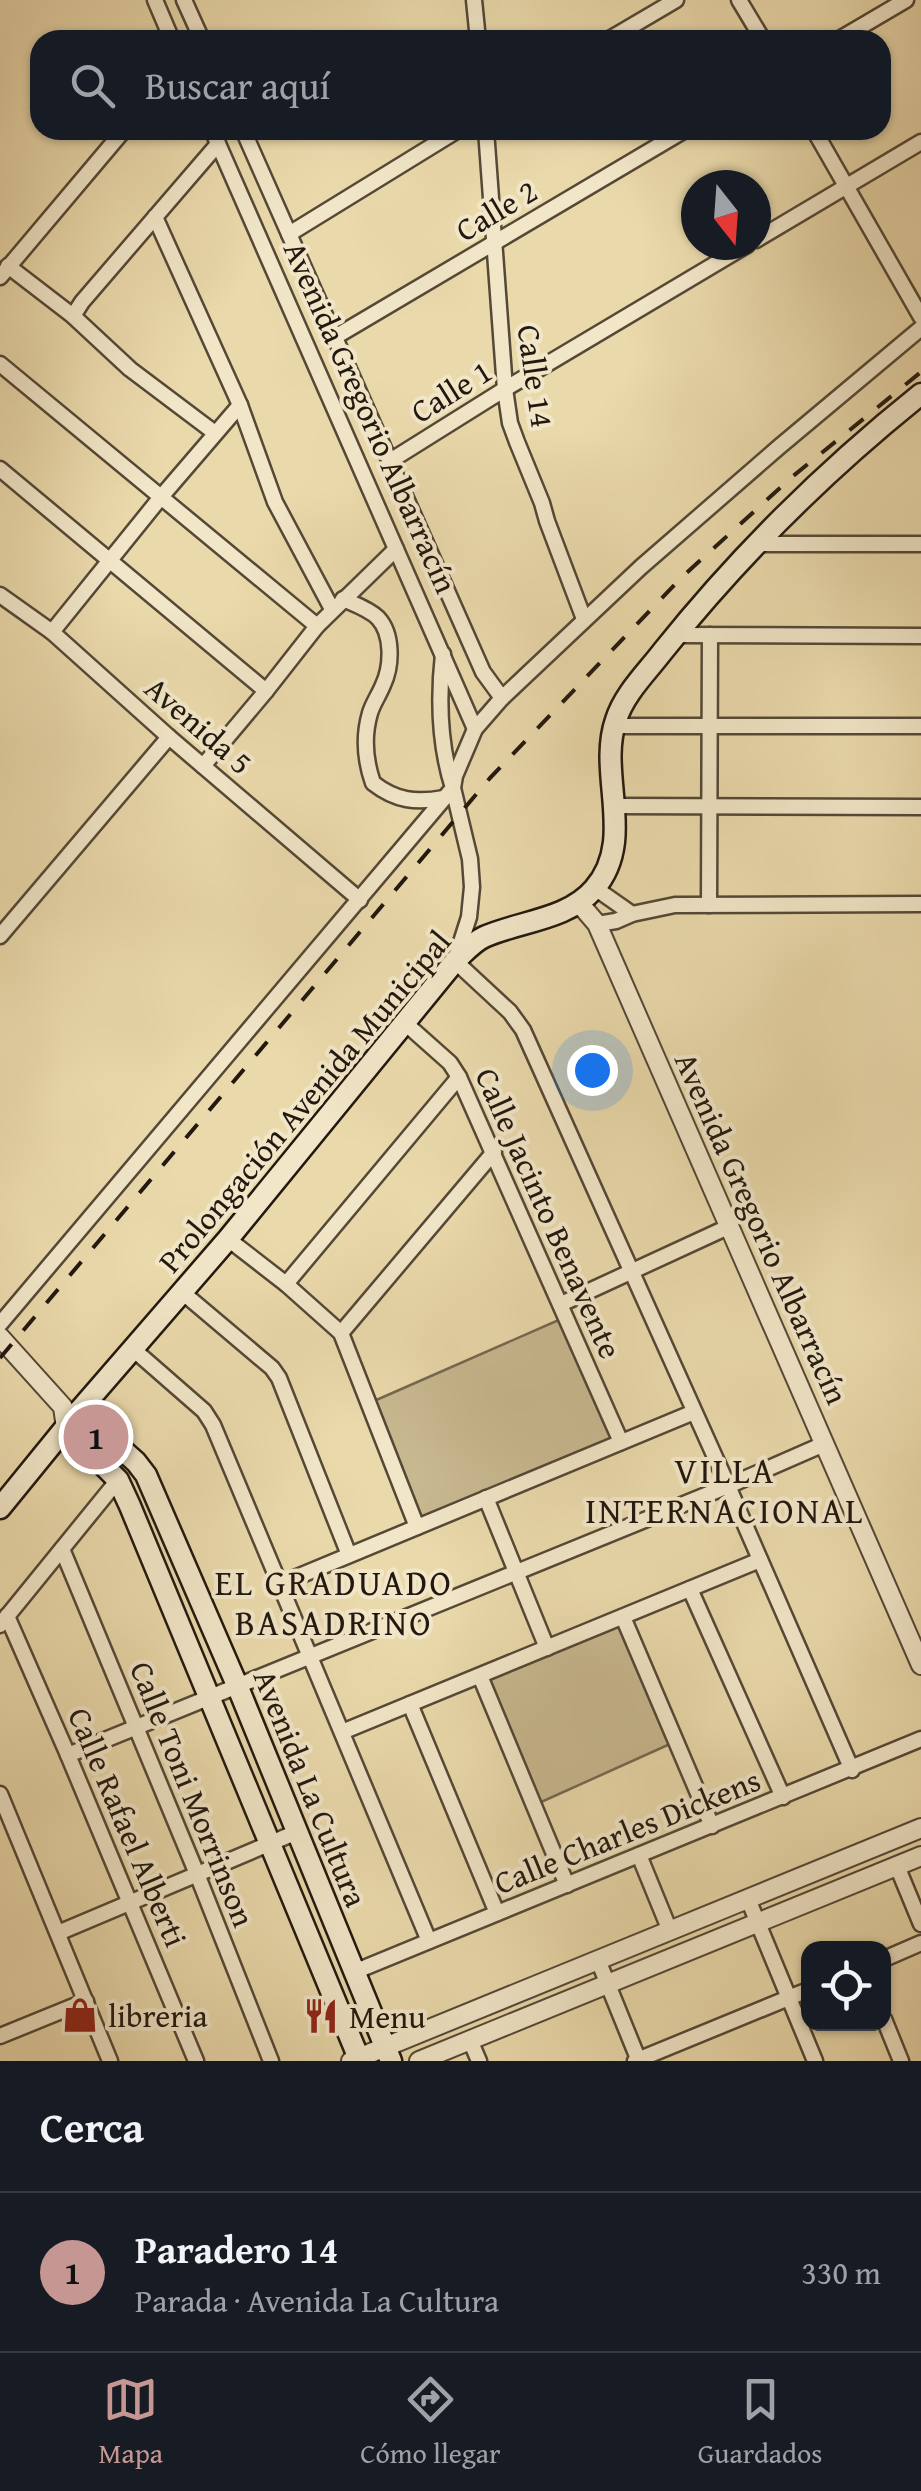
<!DOCTYPE html>
<html lang="es">
<meta charset="utf-8">
<style>
body{margin:0;font-family:"Gentium Book Plus",serif;background:#242831;color:#f1f3f6}
.controls{position:absolute;right:30px;bottom:30px;display:grid;overflow:hidden;border-radius:20px;box-shadow:0 2px 8px #0004}
.controls button{width:90px;height:90px;display:grid;place-items:center;padding:0;border:0;border-bottom:2px solid #363941;background:#171b24;color:#f1f3f6;font:50px sans-serif}
.compass{position:absolute;left:681px;top:170px;width:90px;height:90px;border-radius:50%;background:#171b24;box-shadow:0 2px 8px #0004;rotate:163deg}
.you{position:absolute;left:592px;top:1070px;width:35px;height:35px;margin:-25px;border:8px solid #fff;border-radius:50%;background:#1a73e8;box-shadow:0 0 0 15px #1a73e833}
.badge{display:grid;place-items:center;width:65px;height:65px;border-radius:50%;background:#c59692;color:#111;font-size:32px;font-weight:700}
.pin{position:absolute;translate:-50% -50%;border:5px solid #fff;box-shadow:0 2px 10px #0006}
.list{margin:0;padding:0;list-style:none}
h2{display:flex;justify-content:space-between;align-items:center;height:130px;margin:0;padding:0 40px;font-size:42px}
h2 small{font-size:32px;font-weight:400;color:#9ea1a6}
.list li{display:grid;grid-template-columns:65px 1fr auto;gap:30px;align-items:center;box-sizing:border-box;height:160px;padding:0 40px;border-top:2px solid #363941}
.list b{display:block;font-size:38px;white-space:nowrap}
.list p{margin:0;font-size:32px;white-space:nowrap;color:#9ea1a6}
.list em{font-size:32px;font-style:normal;color:#9ea1a6}
.icon{flex:none;width:55px;height:55px;fill:none;stroke:currentColor;stroke-width:2;stroke-linecap:round;stroke-linejoin:round}
.map{position:relative;flex:none;width:921px;height:2061px;overflow:hidden}
.search{position:absolute;background:#171b24;box-shadow:0 2px 8px #0004;left:30px;right:30px;top:30px;height:110px;display:flex;align-items:center;gap:25px;box-sizing:border-box;padding:0 35px;border-radius:30px;color:#9ea1a6;font-size:38px}
.sheet{height:290px;background:#171b24}
nav{display:flex;justify-content:space-around;align-items:center;box-sizing:border-box;height:140px;border-top:2px solid #363941;background:#171b24;font-size:28px;color:#9ea1a6}
nav a{display:grid;justify-items:center;gap:5px}
nav .on{color:#c59692}
.map>svg:first-child{display:block}
</style>
<div class="map">
<svg width="921" height="2061" viewBox="0 0 921 2061">
<rect width="100%" height="100%" fill="#ead9ab"/>
<filter id="stains"><feTurbulence type="fractalNoise" baseFrequency=".002" numOctaves="4"/><feColorMatrix values="0 0 0 0 .2 0 0 0 0 .09 0 0 0 0 .02 0 0 0 .5 -.17"/></filter>
<radialGradient id="worn" r=".72"><stop offset=".6" stop-color="#630" stop-opacity="0"/><stop offset="1" stop-color="#630" stop-opacity=".3"/></radialGradient>
<g fill="#c8b890" stroke="#756850" stroke-width="2.5">
<polygon points="561,1319 613,1438 420,1518 374,1401"/>
<polygon points="620,1625 670,1744 539,1803 487,1679"/>
</g>
<g fill="none" stroke-linecap="round" stroke-linejoin="round">
<defs>
<g id="minor">
<polyline points="155,0 172,40"/>
<polyline points="184,0 202,40"/>
<polyline points="474,0 478,40"/>
<polyline points="739,0 763,40"/>
<polyline points="608,40 676,0"/>
<polyline points="838,40 906,0"/>
<polyline points="212,130 475,729"/>
<polyline points="243,130 483,672 502,698"/>
<polyline points="486,130 505,389 510,423 517,442 542,503 547,521 584,619"/>
<polyline points="814,130 921,317"/>
<polyline points="155,217 240,405 275,502 332,609"/>
<polyline points="289,234 458,130"/>
<polyline points="756,240 921,142"/>
<polyline points="8,266 73,316 130,369 215,433"/>
<polyline points="0,277 124,130"/>
<polyline points="73,316 82,302 218,144"/>
<polyline points="335,337 685,130"/>
<polyline points="0,364 317,626"/>
<polyline points="390,461 505,389 747,245"/>
<polyline points="0,469 266,691"/>
<polyline points="757,544 921,544"/>
<polyline points="0,595 52,632 169,737 360,900"/>
<path d="M 343,599 C 354,604 369,609 378,618 C 393,634 392,666 383,685 C 379,695 373,703 370,713 C 363,737 365,760 373,783 C 396,801 416,803 444,798"/>
<polyline points="52,632 161,497 240,405"/>
<polyline points="676,635 921,636"/>
<polyline points="614,726 921,726"/>
<polyline points="203,766 266,691 317,626 396,549"/>
<polyline points="615,806 921,807"/>
<polyline points="595,888 632,914"/>
<polyline points="709,905 710,635"/>
<polyline points="597,924 616,921 632,914 675,905 921,904"/>
<polyline points="0,936 169,737"/>
<polyline points="405,1023 450,1063 459,1077 621,1442"/>
<polyline points="228,1239 286,1284 341,1333 417,1527"/>
<polyline points="286,1284 459,1077"/>
<polyline points="182,1292 272,1368 279,1378 349,1555"/>
<polyline points="561,1304 728,1227"/>
<path d="M 0,1324 L 453,788 C 439,744 438,699 443,654"/>
<polyline points="341,1333 494,1152"/>
<polyline points="133,1349 204,1411 213,1425 429,1941"/>
<polyline points="486,1498 547,1648"/>
<polyline points="62,1549 197,1874 271,2061"/>
<polyline points="280,1584 694,1412"/>
<polyline points="690,1589 783,1797"/>
<polyline points="7,1616 68,1755 196,2061"/>
<polyline points="623,1617 712,1826"/>
<polyline points="0,1625 118,1480"/>
<polyline points="480,1676 567,1885"/>
<polyline points="410,1704 497,1913"/>
<polyline points="342,1732 760,1560"/>
<polyline points="68,1755 728,1486 824,1444"/>
<polyline points="852,1770 728,1486 523,1030 510,1012 455,961 469,917 472,887 470,859 453,788 455,776 475,729 502,698 641,567 779,447 921,328"/>
<polyline points="0,1794 110,2061"/>
<polyline points="639,1855 670,1931"/>
<polyline points="897,1866 921,1924"/>
<polyline points="748,1899 815,2061"/>
<polyline points="58,1933 297,1832"/>
<polyline points="884,1959 921,1943"/>
<polyline points="598,1960 639,2061"/>
<polyline points="354,1972 921,1739"/>
<polyline points="884,2019 901,2061"/>
<polyline points="0,2036 86,2001"/>
<polyline points="470,2040 479,2061"/>
<polyline points="635,2061 808,1990"/>
</g>
<g id="tertiary">
<polyline points="579,903 597,924 921,1665"/>
<polyline points="0,1337 63,1407 66,1428"/>
<polyline points="351,2061 921,1828"/>
<polyline points="419,2061 921,1856"/>
</g>
<g id="secondary">
<polyline points="79,1411 136,1462 146,1475 237,1685 391,2061"/>
<polyline points="66,1428 118,1480 130,1506 360,2061"/>
<path d="M 0,1508 L 79,1411 L 228,1239 L 455,961 C 464,953 473,942 484,937 C 520,921 567,920 594,889 C 637,840 597,774 616,720 C 624,694 647,672 663,651 C 739,556 826,470 921,394"/>
</g>
</defs>
<use href="#minor" stroke="#544836" stroke-width="19"/>
<use href="#tertiary" stroke="#544836" stroke-width="22"/>
<use href="#secondary" stroke="#22180f" stroke-width="25"/>
<use href="#minor" stroke="#f1e6c8" stroke-width="14"/>
<use href="#tertiary" stroke="#f1e6c8" stroke-width="18"/>
<use href="#secondary" stroke="#f1e6c8" stroke-width="20"/>
<polyline stroke="#22180f" stroke-width="4" stroke-dasharray="18 18" stroke-linecap="butt" points="0,1358 490,778 682,577 792,477 921,372"/>
</g>
<defs>
<symbol id="shop-bare" viewBox="-9 -9 18 18"><path d="M-5-2.5h2.3a2.7 3.5 0 0 1 5.4 0H5L5.5 6h-11ZM-1.5-2.5h3a1.5 2.3 0 0 0-3 0Z" fill="#8f2418" stroke="#f1e6c8" stroke-width="2.5" paint-order="stroke"/></symbol>
<symbol id="restaurant-bare" viewBox="-9 -9 18 18"><path d="M-5-6h1v4h1v-4h1v4h1v-4h1v5L-1.5 .5V6h-2V.5L-5-1ZM5-6V6H3V1.5H1.5Q1.5-4 5-6Z" fill="#8f2418" stroke="#f1e6c8" stroke-width="2.5" paint-order="stroke"/></symbol>
</defs>
<g fill-rule="evenodd">
<use href="#shop-bare" x="55" y="1990" width="50" height="50"/>
<use href="#restaurant-bare" x="296" y="1991" width="50" height="50"/>
</g>
<g text-anchor="middle" dominant-baseline="central" stroke-width="8" stroke-linejoin="round" paint-order="stroke">
<g font-size="32" fill="#22180f" stroke="#f1e6c8">
<text transform="translate(496 210) rotate(-31)">Calle 2</text>
<text transform="translate(536 376) rotate(82)">Calle 14</text>
<text transform="translate(451 391) rotate(-32)">Calle 1</text>
<text transform="translate(371 417) rotate(66)">Avenida Gregorio Albarracín</text>
<text transform="translate(199 725) rotate(41)">Avenida 5</text>
<text transform="translate(304 1101) rotate(-50)">Prolongación Avenida Municipal</text>
<text transform="translate(549 1213) rotate(66)">Calle Jacinto Benavente</text>
<text transform="translate(762 1228) rotate(66)">Avenida Gregorio Albarracín</text>
<text transform="translate(311 1788) rotate(68)">Avenida La Cultura</text>
<text transform="translate(193 1794) rotate(68)">Calle Toni Morrinson</text>
<text transform="translate(128 1827) rotate(67)">Calle Rafael Alberti</text>
<text transform="translate(627 1831) rotate(-22)">Calle Charles Dickens</text>
</g>
<g font-size="32" fill="#22180f" stroke="#f1e6c8" text-anchor="start">
<text x="108" y="2015">libreria</text>
<text x="349" y="2016">Menu</text>
</g>
<g font-size="35" letter-spacing="2.5" fill="#22180f" stroke="#f1e6c8">
<text x="725" y="1470">VILLA<tspan x="725" dy="40">INTERNACIONAL</tspan></text>
<text x="334" y="1582">EL GRADUADO<tspan x="334" dy="40">BASADRINO</tspan></text>
</g>
</g>
<rect width="100%" height="100%" filter="url(#stains)"/>
<rect width="100%" height="100%" fill="url(#worn)"/>
</svg>
<div class="controls">
<button><svg class="icon" aria-label="locate" viewBox="0 0 24 24"><circle cx="12" cy="12" r="6"/><path d="M12 2v4M12 18v4M2 12h4M18 12h4"/></svg></button>
</div>
<svg class="compass" viewBox="-18 -18 36 36"><path d="M0-13l5 13h-10z" fill="#e53935"/><path d="M0 13l5-13h-10z" fill="#9ea1a6"/></svg>
<div class="you"></div>
<div class="pin badge" style="left:96px;top:1437px">1</div>
<div class="search"><svg class="icon" aria-label="search" viewBox="0 0 24 24"><circle cx="10" cy="10" r="6"/><path d="M15 15l6 6"/></svg>Buscar aquí</div>
</div>
<section class="sheet">
<h2>Cerca<small></small></h2>
<ul class="list">
<li><span class="badge">1</span><div><b>Paradero 14</b><p>Parada · Avenida La Cultura</p></div><em>330 m</em></li>
</ul>
</section>
<nav>
<a class="on"><svg class="icon" aria-label="map" viewBox="0 0 24 24"><path d="M3 6l6-2 6 2 6-2v14l-6 2-6-2-6 2zM9 4v14M15 6v14"/></svg>Mapa</a>
<a><svg class="icon" aria-label="directions" viewBox="0 0 24 24"><path d="M12 3l9 9-9 9-9-9zM9 14v-3h6M13 9l2 2-2 2"/></svg>Cómo llegar</a>
<a><svg class="icon" aria-label="saved" viewBox="0 0 24 24"><path d="M7 4h10v16l-5-4-5 4z"/></svg>Guardados</a>
</nav>
